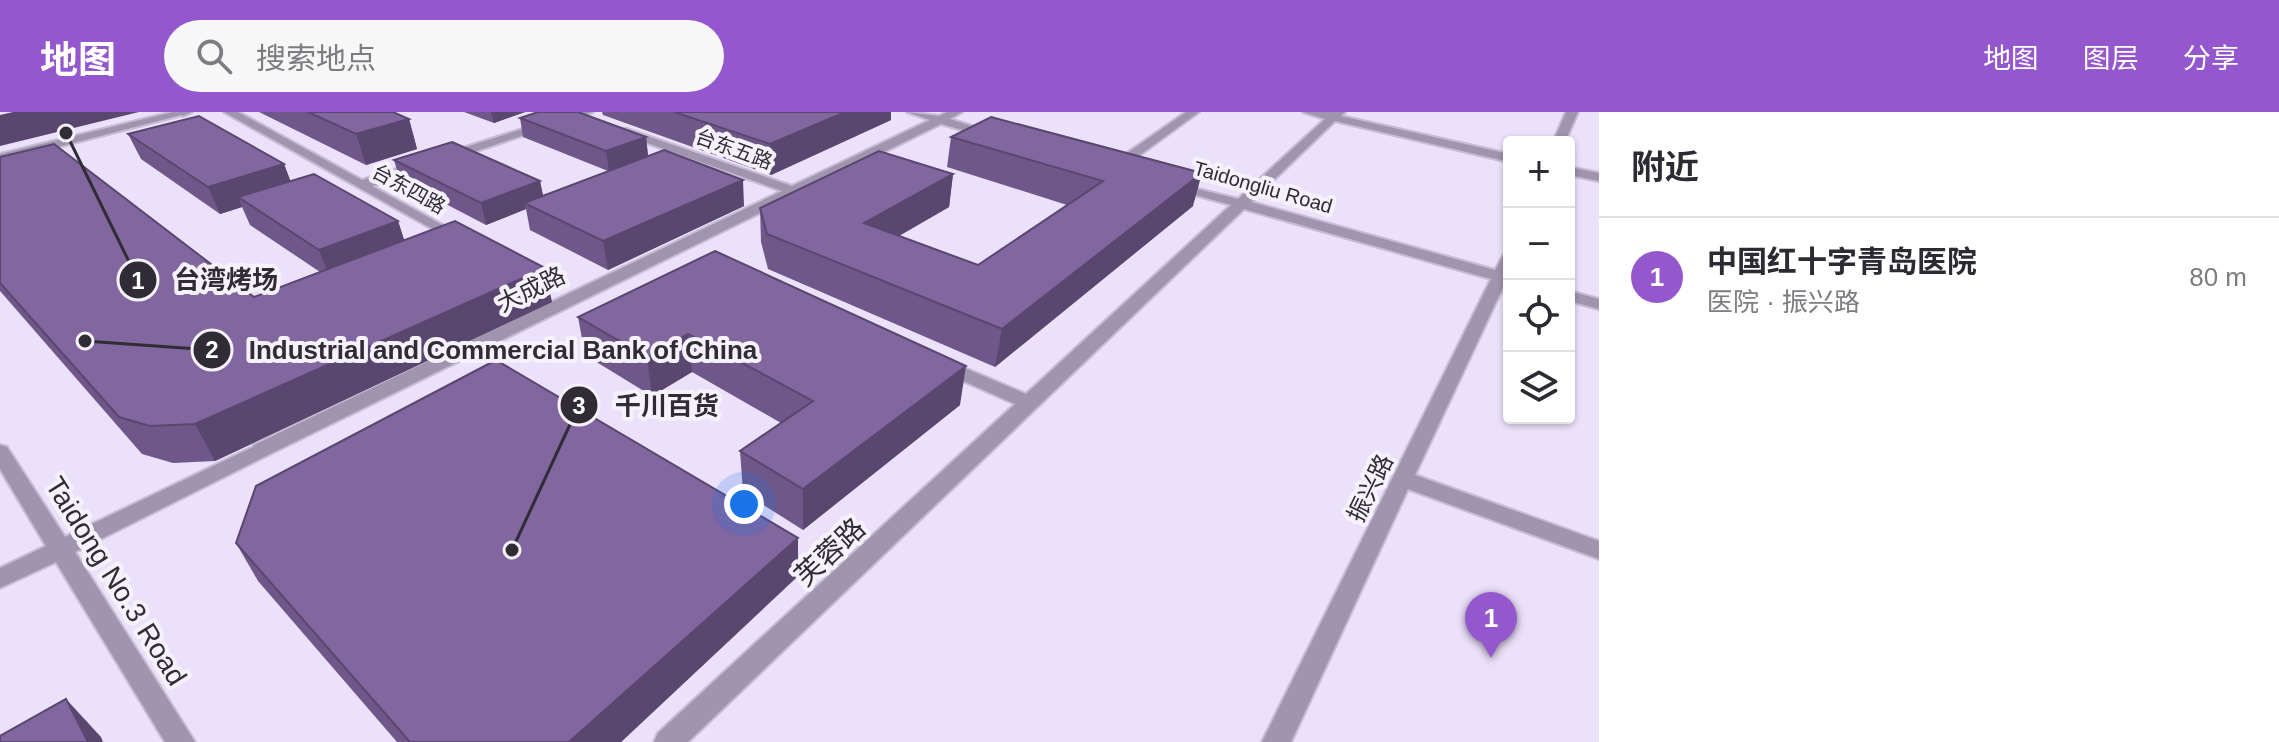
<!DOCTYPE html>
<html lang="zh">
<meta charset="utf-8">
<style>
body{margin:0;font-family:Arial,"Noto Sans SC",sans-serif;background:#f7f7f7;color:#2b2b33}
.controls{position:absolute;right:24px;top:24px;display:grid;overflow:hidden;border-radius:8px;box-shadow:0 2px 6px #0004}
.controls button{width:72px;height:72px;display:grid;place-items:center;padding:0;border:0;border-bottom:2px solid #e1e1e2;background:#fff;color:#2b2b33;font:40px sans-serif}
.you{position:absolute;left:744px;top:392px;width:28px;height:28px;margin:-20px;border:6px solid #fff;border-radius:50%;background:#1a73e8;box-shadow:0 0 0 12px #1a73e833}
.badge{display:grid;place-items:center;width:52px;height:52px;border-radius:50%;background:#9457cd;color:#fff;font-size:26px;font-weight:700}
.pin{position:absolute;translate:-50% -66px;filter:drop-shadow(0 2px 4px #0008)}
.pin::after{content:'';position:absolute;top:42px;width:28px;height:24px;background:inherit;clip-path:polygon(0 0,100% 0,50% 100%)}
.list{margin:0;padding:0;list-style:none}
h2{display:flex;justify-content:space-between;align-items:center;height:104px;margin:0;padding:0 32px;font-size:34px}
h2 small{font-size:26px;font-weight:400;color:#7c7c81}
.list li{display:grid;grid-template-columns:52px 1fr auto;gap:24px;align-items:center;box-sizing:border-box;height:120px;padding:0 32px;border-top:2px solid #e1e1e2}
.list b{display:block;font-size:30px;white-space:nowrap}
.list p{margin:0;font-size:26px;white-space:nowrap;color:#7c7c81}
.list em{font-size:26px;font-style:normal;color:#7c7c81}
.icon{flex:none;width:44px;height:44px;fill:none;stroke:currentColor;stroke-width:2;stroke-linecap:round;stroke-linejoin:round}
.map{position:relative;flex:none;width:1599px;height:630px;overflow:hidden}
header{display:flex;align-items:center;gap:48px;box-sizing:border-box;height:112px;padding:0 40px;background:#9457cd;color:#fff}
header strong{font-size:38px}
nav{display:flex;gap:44px;margin-inline-start:auto;font-size:28px}
.search{width:560px;height:72px;background:#f7f7f7;display:flex;align-items:center;gap:20px;box-sizing:border-box;padding:0 28px;border-radius:44px;color:#7c7c81;font-size:30px}
main{display:flex}
aside{flex:1;background:#fff}
.map>svg:first-child{display:block}
</style>
<header>
<strong>地图</strong>
<div class="search"><svg class="icon" aria-label="search" viewBox="0 0 24 24"><circle cx="10" cy="10" r="6"/><path d="M15 15l6 6"/></svg>搜索地点</div>
<nav><a>地图</a><a>图层</a><a>分享</a></nav>
</header>
<main>
<div class="map">
<svg width="1599" height="630" viewBox="0 0 1599 630">
<rect width="100%" height="100%" fill="#ece1fb"/>
<g fill="none" stroke-linecap="round" stroke-linejoin="round">
<defs>
<g id="pedestrian">
<polygon points="173,0 189,1 0,50 0,42"/>
<polygon points="261,331 271,338 268,343 75,440 195,630 165,630 56,450 0,476 0,456 46,434 0,357 0,333 7,335 65,425"/>
</g>
<g id="minor">
<polygon points="178,0 192,0 183,4"/>
<polygon points="224,0 238,0 362,68 576,0 593,0 372,74 466,126 468,129 461,133"/>
<polygon points="907,0 939,4 947,0 962,0 950,7 1000,23 994,27 941,12 268,343 254,343 251,338 254,333 782,79 619,21 619,17 627,17 792,74 930,8"/>
<polygon points="1186,0 1199,0 1118,59 1110,59 1110,53"/>
<polygon points="1303,0 1345,0 1341,4 1509,42 1509,50 1335,9 1251,90 1495,158 1504,142 1509,140 1509,172 1505,171 1415,363 1599,429 1599,447 1408,377 1291,630 1262,630 1491,167 1244,97 688,630 654,630 658,621 1015,292 936,257 933,253 936,249 948,249 1026,282 1231,93 1166,75 1166,69 1238,87 1325,7"/>
<polygon points="1566,0 1578,0 1565,30 1553,30"/>
<polygon points="1569,55 1599,61 1599,69 1569,63"/>
<polygon points="1569,179 1599,187 1599,197 1569,189"/>
</g>
</defs>
<use href="#pedestrian" stroke="#c6bdd4" stroke-width="4"/>
<use href="#minor" stroke="#c6bdd4" stroke-width="4"/>
<use href="#pedestrian" fill="#a094af" fill-rule="evenodd"/>
<use href="#minor" fill="#a094af" fill-rule="evenodd"/>
</g>
<g fill="#6f5889">
<polygon points="259,0 393,0 409,7 417,37 366,53"/>
<polygon points="464,0 525,0 494,11"/>
<polygon points="602,0 891,0 891,8 771,63 603,3"/>
<polygon points="520,6 646,25 648,44 744,94 608,158 530,118 526,97 486,113 400,68 394,48 540,69 543,83 608,59 523,25"/>
<polygon points="128,22 284,52 290,69 398,109 404,128 552,190 215,349 173,351 142,342 0,179 0,45 254,185 320,160 250,113 242,95 220,102 141,47"/>
<polygon points="951,25 1193,94 995,255 768,157 761,130 760,96 953,62 949,95 899,124 978,153 1067,93 947,55"/>
<polygon points="715,139 960,293 803,418 743,380 740,339 781,311 692,260 652,284 585,243 578,205"/>
<polygon points="236,431 798,464 621,630 397,630 258,469"/>
</g>
<g fill="#5a476f">
<polygon points="13,0 139,0 0,34 0,3"/>
<polygon points="491,0 525,0 494,11"/>
<polygon points="845,0 891,0 891,8 771,63 770,32"/>
<polygon points="409,7 417,37 366,53 356,22"/>
<polygon points="646,25 648,44 609,59 606,39"/>
<polygon points="284,52 294,78 238,85 242,95 220,102 208,75"/>
<polygon points="1202,61 1193,94 995,255 1002,217"/>
<polygon points="953,62 949,95 862,145 864,111"/>
<polygon points="743,68 744,94 608,158 603,129"/>
<polygon points="540,69 544,90 524,91 526,97 486,113 481,91"/>
<polygon points="398,109 407,137 330,167 319,138"/>
<polygon points="545,156 552,190 215,349 195,312"/>
<polygon points="688,222 692,260 652,284 647,245"/>
<polygon points="966,254 960,293 803,418 803,377"/>
<polygon points="798,426 798,464 621,630 569,630"/>
<polygon points="66,587 101,625 103,630 88,630"/>
</g>
<g fill="#81669f" stroke="#5a476f" stroke-width="2">
<polygon points="308,0 393,0 409,7 356,22"/>
<polygon points="538,0 578,0 646,25 606,39 520,6"/>
<polygon points="674,0 845,0 770,32"/>
<polygon points="199,4 284,52 208,75 128,22"/>
<polygon points="991,5 1202,61 1002,217 767,122 760,96 879,39 953,62 864,111 978,153 1103,69 951,25"/>
<polygon points="452,30 540,69 481,91 394,48"/>
<polygon points="54,32 254,185 455,109 545,156 195,312 150,314 119,305 0,171 0,45"/>
<polygon points="664,38 743,68 603,129 524,91"/>
<polygon points="314,62 398,109 319,138 238,85"/>
<polygon points="715,139 966,254 803,377 740,339 813,289 688,222 647,245 578,205"/>
<polygon points="496,248 798,426 569,630 410,630 236,431 256,374"/>
<polygon points="66,587 88,630 0,630 0,624"/>
</g>
<g text-anchor="middle" dominant-baseline="central" stroke-width="8" stroke-linejoin="round" paint-order="stroke">
<g font-size="20" fill="#302c36" stroke="#f6f2fc">
<text transform="translate(734 37) rotate(20)">台东五路</text>
<text transform="translate(1263 75) rotate(16)">Taidongliu Road</text>
<text transform="translate(409 77) rotate(29)">台东四路</text>
</g>
<g font-size="24" fill="#302c36" stroke="#f6f2fc">
<text transform="translate(531 177) rotate(-26)">大成路</text>
<text transform="translate(1370 376) rotate(-64)">振兴路</text>
</g>
<g font-size="28" fill="#302c36" stroke="#f6f2fc">
<text transform="translate(830 440) rotate(-43)">芙蓉路</text>
<text transform="translate(116 469) rotate(58)">Taidong No.3 Road</text>
</g>
</g>
<path fill="none" stroke="#302c36" stroke-width="3" d="M66 21L138 168M85 229L212 238M512 438L579 293"/>
<g fill="#302c36" stroke="#f6f2fc" stroke-width="3">
<circle cx="66" cy="21" r="8"/>
<circle cx="85" cy="229" r="8"/>
<circle cx="512" cy="438" r="8"/>
<circle cx="138" cy="168" r="20"/>
<circle cx="212" cy="238" r="20"/>
<circle cx="579" cy="293" r="20"/>
</g>
<g font-size="24" text-anchor="middle" font-weight="bold" fill="#fff">
<text x="138" y="177">1</text>
<text x="212" y="246">2</text>
<text x="579" y="302">3</text>
</g>
<g font-size="26" text-anchor="middle" font-weight="bold" fill="#302c36" stroke="#f6f2fc" stroke-width="8" stroke-linejoin="round" paint-order="stroke">
<text x="226" y="177">台湾烤场</text>
<text x="503" y="247">Industrial and Commercial Bank of China</text>
<text x="667" y="303">千川百货</text>
</g>
</svg>
<div class="controls">
<button>+</button>
<button>−</button>
<button><svg class="icon" aria-label="locate" viewBox="0 0 24 24"><circle cx="12" cy="12" r="6"/><path d="M12 2v4M12 18v4M2 12h4M18 12h4"/></svg></button>
<button><svg class="icon" aria-label="layers" viewBox="0 0 24 24"><path d="M12 4l9 5-9 5-9-5zM3 14l9 5 9-5"/></svg></button>
</div>
<div class="you"></div>
<div class="pin badge" style="left:1491px;top:546px">1</div>
</div>
<aside>
<h2>附近<small></small></h2>
<ul class="list">
<li><span class="badge">1</span><div><b>中国红十字青岛医院</b><p>医院 · 振兴路</p></div><em>80 m</em></li>
</ul>
</aside>
</main>
